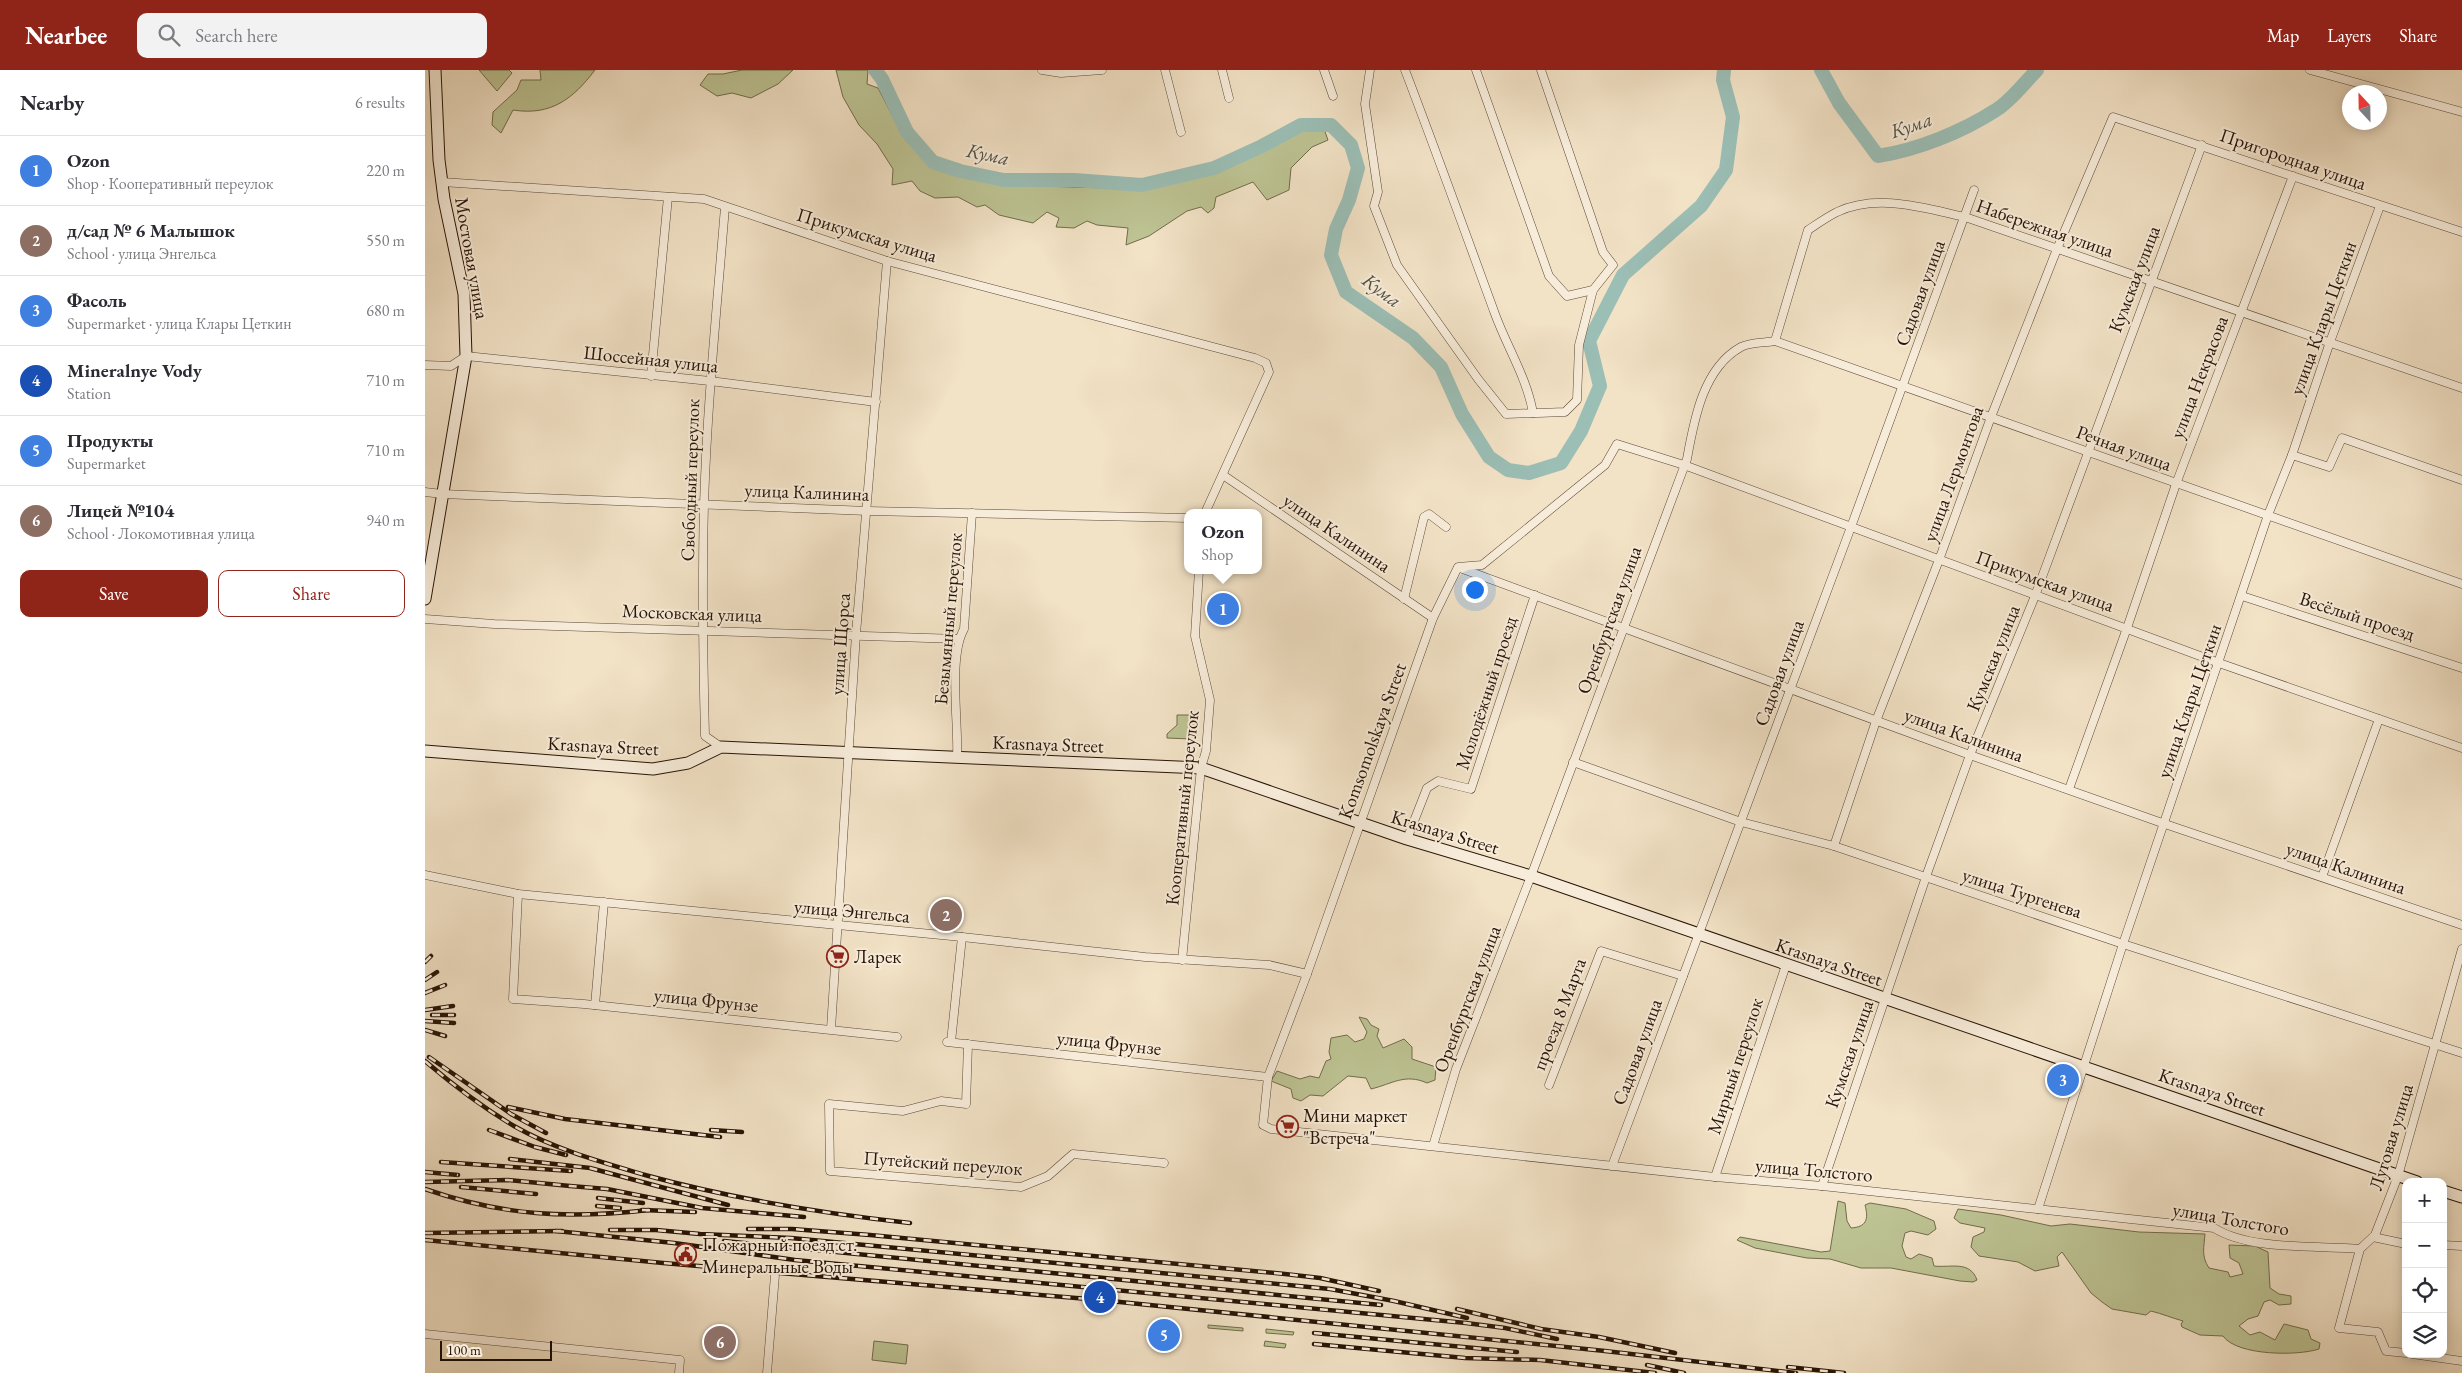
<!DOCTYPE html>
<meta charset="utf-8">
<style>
body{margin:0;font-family:"EB Garamond",serif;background:#f2f2f3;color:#2b2b33}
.controls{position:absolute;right:15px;bottom:15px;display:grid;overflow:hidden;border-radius:10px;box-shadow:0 2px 12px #0003}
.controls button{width:45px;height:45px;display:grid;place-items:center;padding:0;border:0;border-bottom:1px solid #e1e1e2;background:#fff;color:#2b2b33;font:25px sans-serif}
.compass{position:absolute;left:1917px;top:15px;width:45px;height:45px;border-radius:50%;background:#fff;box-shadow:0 2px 12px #0003;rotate:338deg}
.scale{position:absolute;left:15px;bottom:12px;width:112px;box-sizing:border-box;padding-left:5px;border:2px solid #281406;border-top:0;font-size:14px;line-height:18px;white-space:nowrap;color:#281406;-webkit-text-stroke:4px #f7ecda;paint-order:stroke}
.you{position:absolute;left:1049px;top:519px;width:18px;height:18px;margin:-12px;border:4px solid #fff;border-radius:50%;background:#1a73e8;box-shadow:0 0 0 8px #1a73e833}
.badge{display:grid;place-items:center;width:32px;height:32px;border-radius:50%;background:#8f2418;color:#fff;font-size:16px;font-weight:700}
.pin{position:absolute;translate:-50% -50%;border:2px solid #fff;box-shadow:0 1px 5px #0006}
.popup{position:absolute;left:759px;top:439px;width:78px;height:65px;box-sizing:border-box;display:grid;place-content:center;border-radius:10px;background:#fff;filter:drop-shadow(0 1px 4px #0005);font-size:16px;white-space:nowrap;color:#7c7c81}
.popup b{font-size:19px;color:#2b2b33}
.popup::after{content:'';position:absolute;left:50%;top:100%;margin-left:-10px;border:10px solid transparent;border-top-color:#fff}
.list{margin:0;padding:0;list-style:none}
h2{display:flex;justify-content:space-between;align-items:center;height:65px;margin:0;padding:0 20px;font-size:21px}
h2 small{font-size:16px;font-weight:400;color:#7c7c81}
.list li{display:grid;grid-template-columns:32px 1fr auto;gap:15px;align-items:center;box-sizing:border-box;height:70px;padding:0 20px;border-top:1px solid #e1e1e2}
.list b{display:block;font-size:19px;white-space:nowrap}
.list p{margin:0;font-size:16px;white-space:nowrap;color:#7c7c81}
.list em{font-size:16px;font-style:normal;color:#7c7c81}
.actions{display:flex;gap:10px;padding:15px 20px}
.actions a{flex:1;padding:11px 0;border:1px solid #8f2418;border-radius:10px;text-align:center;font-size:18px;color:#8f2418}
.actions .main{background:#8f2418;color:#fff}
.icon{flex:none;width:28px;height:28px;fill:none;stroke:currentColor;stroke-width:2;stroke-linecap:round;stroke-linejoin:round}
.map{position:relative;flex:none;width:2037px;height:1303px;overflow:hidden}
header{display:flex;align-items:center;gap:30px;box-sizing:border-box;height:70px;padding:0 25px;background:#8f2418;color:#fff}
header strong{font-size:24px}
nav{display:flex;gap:28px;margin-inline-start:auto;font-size:18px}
.search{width:350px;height:45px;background:#f2f2f3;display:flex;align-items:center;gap:12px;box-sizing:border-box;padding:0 18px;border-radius:10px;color:#7c7c81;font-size:19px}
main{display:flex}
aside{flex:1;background:#fff}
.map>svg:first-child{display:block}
</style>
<header>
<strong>Nearbee</strong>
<div class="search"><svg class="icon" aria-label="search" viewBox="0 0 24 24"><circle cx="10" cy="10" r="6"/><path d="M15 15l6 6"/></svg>Search here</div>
<nav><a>Map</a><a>Layers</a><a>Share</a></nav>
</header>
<main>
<aside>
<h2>Nearby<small>6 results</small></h2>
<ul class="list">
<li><span class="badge" style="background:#3f7fe0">1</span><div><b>Ozon</b><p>Shop · Кооперативный переулок</p></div><em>220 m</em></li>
<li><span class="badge" style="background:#8d6e63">2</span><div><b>д/сад № 6 Малышок</b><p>School · улица Энгельса</p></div><em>550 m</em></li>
<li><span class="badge" style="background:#3f7fe0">3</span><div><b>Фасоль</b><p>Supermarket · улица Клары Цеткин</p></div><em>680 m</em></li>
<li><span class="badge" style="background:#1a4fb4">4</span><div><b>Mineralnye Vody</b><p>Station</p></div><em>710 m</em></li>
<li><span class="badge" style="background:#3f7fe0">5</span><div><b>Продукты</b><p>Supermarket</p></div><em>710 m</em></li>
<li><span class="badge" style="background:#8d6e63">6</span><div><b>Лицей №104</b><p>School · Локомотивная улица</p></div><em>940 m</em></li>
</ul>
<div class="actions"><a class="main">Save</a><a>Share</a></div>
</aside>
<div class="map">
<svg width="2037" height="1303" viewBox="0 0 2037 1303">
<rect width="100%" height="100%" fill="#f2e2c6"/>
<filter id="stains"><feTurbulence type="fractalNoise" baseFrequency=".004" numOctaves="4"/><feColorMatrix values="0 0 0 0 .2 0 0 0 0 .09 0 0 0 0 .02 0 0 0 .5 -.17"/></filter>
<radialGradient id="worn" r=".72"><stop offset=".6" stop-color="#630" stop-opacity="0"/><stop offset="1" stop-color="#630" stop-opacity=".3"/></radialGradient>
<g fill="#bdc393" stroke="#726c4c">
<polygon points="54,0 84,0 87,3 72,21"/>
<path d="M 115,0 L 170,0 C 148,29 126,46 88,40 L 76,63 L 67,55 L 68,42 L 92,20 L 96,10 L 116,10 Z"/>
<polygon points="317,0 368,0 353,14 326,28 307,23 292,26 275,15 283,4 298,4"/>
<polygon points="411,0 443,0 442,14 453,18 478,66 505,96 535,106 579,115 719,119 790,102 836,81 877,59 899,59 903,70 887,77 866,98 864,120 842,130 828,112 791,127 789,138 783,143 776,137 762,141 724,166 701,175 703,158 672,155 662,151 649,158 631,157 634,148 622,142 608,153 574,145 560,135 552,137 533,127 510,128 495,121 487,111 467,115 468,99 452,74 434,55 418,27"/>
<polygon points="752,645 771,645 772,666 768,673 766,669 742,668 742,664 752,655"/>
<path d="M 934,947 L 942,949 L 946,955 L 954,959 L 952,966 L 958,978 L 979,969 L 987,977 L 987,989 L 1011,997 L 1010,1010 L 1002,1013 C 980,1003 967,1014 946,1019 L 941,1008 L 923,1006 L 898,1026 L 885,1025 L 876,1031 L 868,1028 L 866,1019 L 846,1011 L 852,1001 L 875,1009 L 885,1006 L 894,1008 L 901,991 L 906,989 L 904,982 L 906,968 L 922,965 L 930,972 L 939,969 L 942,962 Z"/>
<path d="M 1413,1131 L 1420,1133 L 1422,1151 L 1426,1158 C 1441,1157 1444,1150 1440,1135 L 1445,1133 L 1481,1139 L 1509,1151 L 1511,1159 L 1503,1165 L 1486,1161 L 1480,1163 L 1477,1176 L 1481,1187 L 1486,1189 L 1494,1184 L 1507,1188 L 1509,1196 C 1525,1198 1545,1190 1552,1210 L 1548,1212 L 1535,1211 L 1466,1198 L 1436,1198 L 1405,1189 L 1382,1188 L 1330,1178 L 1312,1170 L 1315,1167 L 1396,1182 L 1405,1181 Z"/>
<path d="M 1533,1139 L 1576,1145 L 1626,1156 L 1645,1154 L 1714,1162 L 1780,1164 C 1779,1178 1776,1186 1784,1198 L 1803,1202 L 1805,1207 L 1818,1204 L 1814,1193 L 1805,1188 L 1804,1175 L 1830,1176 L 1843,1182 L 1845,1218 L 1854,1224 L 1866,1226 L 1866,1234 L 1854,1235 L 1845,1230 L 1839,1232 L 1833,1246 L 1823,1249 L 1814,1256 L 1825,1265 L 1835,1262 L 1850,1270 L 1859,1254 L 1883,1260 L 1886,1269 L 1895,1273 L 1894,1279 C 1873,1286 1812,1286 1798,1266 L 1775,1265 L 1757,1257 L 1756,1254 L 1758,1251 C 1747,1248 1738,1244 1726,1241 L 1721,1245 L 1687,1239 L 1677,1232 L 1666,1223 L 1637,1182 L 1632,1187 L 1634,1196 L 1610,1201 L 1593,1192 L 1554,1186 L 1546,1177 L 1548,1167 L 1559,1162 L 1560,1158 L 1535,1153 L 1529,1148 Z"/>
<polygon points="783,1255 818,1258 818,1261 783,1258"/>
<polygon points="841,1259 869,1262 868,1265 841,1263"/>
<polygon points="449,1271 483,1275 481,1294 447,1290"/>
<polygon points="840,1271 861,1274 860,1278 839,1276"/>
</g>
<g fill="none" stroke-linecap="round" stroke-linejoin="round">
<g stroke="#9bbeb5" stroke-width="14">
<polyline points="450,0 457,9 482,62 508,92 535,101 579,110 649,110 717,115 789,98 837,76 876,55 906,55 926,75 933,98 924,130 911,159 906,185 921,222 988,268 1016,297 1037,344 1064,387 1083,400 1104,403 1136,393 1156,361 1175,316 1164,271 1198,205 1276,136 1301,100 1308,47 1298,10 1299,0"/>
<path d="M 1396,0 L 1414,33 L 1453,86 C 1492,80 1537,62 1571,40 C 1586,31 1599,13 1612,0"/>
</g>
<defs>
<g id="street">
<polyline points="617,0 636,3 677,0"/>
<polyline points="740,0 756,62"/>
<polyline points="797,0 804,28"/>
<polyline points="899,0 908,26"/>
<polyline points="945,0 940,34 953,122 949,136 972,195 1053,309 1081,344 1140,342 1152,330 1154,275 1168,220 1188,195 1178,182 1116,0"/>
<path d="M 980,0 C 1011,81 1040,162 1070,244 C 1082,277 1102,308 1108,343"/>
<polyline points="1051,0 1124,206 1142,226 1168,220"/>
<polyline points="1885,0 2037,42"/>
<polyline points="17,112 279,129 462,191 830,288 841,293 844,302 780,443"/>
<polyline points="1350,271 2037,514"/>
<polyline points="0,295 26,296 41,286 285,311 451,332"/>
<polyline points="226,306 243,127"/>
<polyline points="1867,385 1904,397 1917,368 2037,410"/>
<polyline points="798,405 1008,548"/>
<polyline points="0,422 17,424 443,441 763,448"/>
<polyline points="1035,498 1545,685 1740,754 2037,855"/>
<polyline points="1817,526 2037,598"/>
<polyline points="979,529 999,447 1004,444 1021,457"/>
<polyline points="0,549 69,554 534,569"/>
<path d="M 296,677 L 280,666 C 278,589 277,512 279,435 C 282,336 292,236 300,137"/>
<path d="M 532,688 C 534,654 523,587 539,559 L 547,443"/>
<polyline points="1148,692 1316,752 1409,776 1698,874 2037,983"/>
<polyline points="1644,719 1702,558 1751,414 1868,106"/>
<polyline points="982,769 1002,718 1013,711 1046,719 1110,525"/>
<polyline points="1409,776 1451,651 1514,490 1566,347 1632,179 1688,47 2037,162"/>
<polyline points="0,805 93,824 537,867 720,887 844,895 882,904"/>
<polyline points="1897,807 1954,649"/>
<polyline points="93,824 88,929 159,934 472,967"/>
<polyline points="757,890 776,698 781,681 785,630 770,566 774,500"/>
<polyline points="170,935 179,832"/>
<polyline points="406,959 431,564 462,191"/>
<polyline points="522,972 843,1007"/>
<polyline points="526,972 537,867"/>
<polyline points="543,974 541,1034 516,1031 478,1041 404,1034 405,1101 596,1117 623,1106 648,1084 739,1093"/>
<polyline points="1124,1015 1176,881 1258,906"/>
<path d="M 1008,1076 L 1031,999 L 1106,806 L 1262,389 C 1269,350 1278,298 1316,277 C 1325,272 1340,273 1350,271 L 1383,160 C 1392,154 1402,147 1412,142 C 1453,123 1499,138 1540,147 L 2037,318"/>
<polyline points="1187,1096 1426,457 1549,120"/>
<polyline points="1290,1107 1361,895"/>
<polyline points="1397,1116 1503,801 1545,685 1610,526 1777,75"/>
<polyline points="1613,1139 1698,874 1843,445 1867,385 1905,272 1955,136"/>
<polyline points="1948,1167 1981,1174"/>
<polyline points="2018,1175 2037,1176"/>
<path d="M 1935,1179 C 1892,1175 1826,1181 1789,1158 L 1397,1116 L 1290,1107 L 846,1059 L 838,1055 L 843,1007 L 882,904 L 1008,548 L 1033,497 L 1057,495 L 1180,395 L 1192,374 L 1259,395 L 1794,593 L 2037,678"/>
<polyline points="0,1264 255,1290 254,1303"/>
<polyline points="1981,1283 1961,1281 1953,1262 1914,1258 1935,1179 1950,1165 1973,1106 2037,879"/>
<polyline points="1987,1284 2037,1291"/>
<polyline points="342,1303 350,1205"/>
</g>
<g id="secondary">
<polyline points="0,529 41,286 39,224 19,129 14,90 10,0"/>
<polyline points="0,681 228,699 263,693 296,677 776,698 982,769 1106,806 1992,1112"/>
<polyline points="2018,1121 2037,1127"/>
</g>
</defs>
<use href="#street" stroke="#5a4836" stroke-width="9"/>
<use href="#secondary" stroke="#281406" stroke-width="13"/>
<use href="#street" stroke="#f7ecda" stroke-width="8"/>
<use href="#secondary" stroke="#f7ecda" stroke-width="11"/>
<defs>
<g id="rail">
<polyline points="0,892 6,886"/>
<polyline points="0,910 12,902"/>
<polyline points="0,923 20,915"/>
<polyline points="0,940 28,936"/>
<polyline points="7,945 29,945"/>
<polyline points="0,951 29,953"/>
<polyline points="0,960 20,966"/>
<polyline points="4,987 86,1044 121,1063"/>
<path d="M 0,991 C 28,1015 57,1037 89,1056 C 129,1079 176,1092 220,1105 C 308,1129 395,1143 485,1153"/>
<polyline points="83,1037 140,1049 295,1067"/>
<polyline points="64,1060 110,1077 141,1085"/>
<polyline points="286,1060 317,1062"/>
<polyline points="85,1089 165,1098 303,1135"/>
<polyline points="16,1092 146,1101"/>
<polyline points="0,1102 33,1105"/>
<polyline points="0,1112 83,1110 145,1116 182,1119 277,1138 379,1147"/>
<polyline points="36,1117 111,1124"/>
<path d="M 0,1119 C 78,1146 143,1149 224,1140"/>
<polyline points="173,1128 218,1133"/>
<polyline points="172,1136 195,1138"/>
<polyline points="217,1140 270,1142"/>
<polyline points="323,1159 367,1159 445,1165 860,1204 895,1208 954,1221"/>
<polyline points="185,1160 231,1160 275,1164 366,1168 905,1219 969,1231 1042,1248"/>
<polyline points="131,1161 249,1173 370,1190 1041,1253 1080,1258 1132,1269"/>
<polyline points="0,1163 137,1161"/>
<polyline points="0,1170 238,1193 675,1230 1180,1281 1371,1303"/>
<polyline points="299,1171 956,1235"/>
<polyline points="1032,1239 1116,1259 1174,1267 1250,1283"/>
<polyline points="889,1263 1092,1282"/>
<polyline points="889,1274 1040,1288 1115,1290 1230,1303"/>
<polyline points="1222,1295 1259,1303"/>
<polyline points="1363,1297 1419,1303"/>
</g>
</defs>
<use href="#rail" stroke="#281406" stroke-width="4.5"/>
<use href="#rail" stroke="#f7ecda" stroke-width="2.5" stroke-dasharray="8" stroke-linecap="butt"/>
</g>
<defs>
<symbol id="supermarket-ring" viewBox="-11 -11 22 22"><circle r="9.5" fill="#f7ecda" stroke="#8f2418" stroke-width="1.5"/><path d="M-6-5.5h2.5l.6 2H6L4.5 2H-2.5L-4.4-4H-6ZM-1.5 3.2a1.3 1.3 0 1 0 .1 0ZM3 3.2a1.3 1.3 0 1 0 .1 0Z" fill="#8f2418"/></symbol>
<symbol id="civic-ring" viewBox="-11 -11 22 22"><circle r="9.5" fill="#f7ecda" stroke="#8f2418" stroke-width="1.5"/><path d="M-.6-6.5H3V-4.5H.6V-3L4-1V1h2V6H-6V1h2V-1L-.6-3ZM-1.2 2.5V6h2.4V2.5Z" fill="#8f2418"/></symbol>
</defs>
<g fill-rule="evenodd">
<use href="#supermarket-ring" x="400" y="874" width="25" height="25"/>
<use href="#supermarket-ring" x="850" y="1044" width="25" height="25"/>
<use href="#civic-ring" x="248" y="1172" width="25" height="25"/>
</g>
<g text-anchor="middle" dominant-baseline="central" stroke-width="4" stroke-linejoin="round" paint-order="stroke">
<g font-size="19" fill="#281406" stroke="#f7ecda">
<text transform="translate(1868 89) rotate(19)">Пригородная улица</text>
<text transform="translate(1620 158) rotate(19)">Набережная улица</text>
<text transform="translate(442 165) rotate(17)">Прикумская улица</text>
<text transform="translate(47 188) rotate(80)">Мостовая улица</text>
<text transform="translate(1709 209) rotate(-69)">Кумская улица</text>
<text transform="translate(1495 223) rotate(-70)">Садовая улица</text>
<text transform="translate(1898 248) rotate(-70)">улица Клары Цеткин</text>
<text transform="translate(226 289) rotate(6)">Шоссейная улица</text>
<text transform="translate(1774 307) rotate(-69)">улица Некрасова</text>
<text transform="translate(1699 378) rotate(20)">Речная улица</text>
<text transform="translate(1528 404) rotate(-70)">улица Лермонтова</text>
<text transform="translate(265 410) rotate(-88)">Свободный переулок</text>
<text transform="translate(382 422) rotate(2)">улица Калинина</text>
<text transform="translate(912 463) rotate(34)">улица Калинина</text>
<text transform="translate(1620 511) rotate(20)">Прикумская улица</text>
<text transform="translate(267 543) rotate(2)">Московская улица</text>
<text transform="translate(1932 546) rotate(18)">Весёлый проезд</text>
<text transform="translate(523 549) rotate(-85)">Безымянный переулок</text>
<text transform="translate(1184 550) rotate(-70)">Оренбургская улица</text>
<text transform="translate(415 574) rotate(-86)">улица Щорса</text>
<text transform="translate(1568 588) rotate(-68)">Кумская улица</text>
<text transform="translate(1354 603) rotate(-70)">Садовая улица</text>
<text transform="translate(1061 623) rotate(-72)">Молодёжный проезд</text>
<text transform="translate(1764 631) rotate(-71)">улица Клары Цеткин</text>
<text transform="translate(1539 665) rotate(20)">улица Калинина</text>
<text transform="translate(947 671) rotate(-70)">Komsomolskaya Street</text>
<text transform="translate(623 674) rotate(2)">Krasnaya Street</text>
<text transform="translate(178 676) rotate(3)">Krasnaya Street</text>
<text transform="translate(757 738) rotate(-84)">Кооперативный переулок</text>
<text transform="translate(1020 762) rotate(17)">Krasnaya Street</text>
<text transform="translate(1921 798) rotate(19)">улица Калинина</text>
<text transform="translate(1597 823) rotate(18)">улица Тургенева</text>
<text transform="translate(427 841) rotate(5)">улица Энгельса</text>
<text transform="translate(1404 892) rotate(19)">Krasnaya Street</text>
<text transform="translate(1042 929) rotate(-69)">Оренбургская улица</text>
<text transform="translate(281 930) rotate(6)">улица Фрунзе</text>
<text transform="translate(1134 944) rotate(-69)">проезд 8 Марта</text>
<text transform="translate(684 973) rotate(6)">улица Фрунзе</text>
<text transform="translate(1212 982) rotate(-70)">Садовая улица</text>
<text transform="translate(1424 984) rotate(-71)">Кумская улица</text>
<text transform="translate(1310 996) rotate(-72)">Мирный переулок</text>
<text transform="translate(1787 1022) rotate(19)">Krasnaya Street</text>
<text transform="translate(1966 1067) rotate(-73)">Луговая улица</text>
<text transform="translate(518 1093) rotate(4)">Путейский переулок</text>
<text transform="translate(1389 1100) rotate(5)">улица Толстого</text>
<text transform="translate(1806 1149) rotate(10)">улица Толстого</text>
</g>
<g font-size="19" fill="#281406" stroke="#f7ecda" text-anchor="start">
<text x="429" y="886">Ларек</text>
<text x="878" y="1045">Мини маркет<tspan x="878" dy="22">"Встреча"</tspan></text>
<text x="277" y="1174">Пожарный поезд ст.<tspan x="277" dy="22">Минеральные Воды</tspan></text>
</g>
<g font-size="20" font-style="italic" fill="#505043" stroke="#f7ecda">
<text transform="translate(1486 55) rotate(-19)">Кума</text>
<text transform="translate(563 84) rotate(12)">Кума</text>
<text transform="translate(957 220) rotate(37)">Кума</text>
</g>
</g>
<rect width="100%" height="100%" filter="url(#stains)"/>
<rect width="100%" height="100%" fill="url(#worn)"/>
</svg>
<div class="controls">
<button>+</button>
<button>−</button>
<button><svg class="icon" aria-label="locate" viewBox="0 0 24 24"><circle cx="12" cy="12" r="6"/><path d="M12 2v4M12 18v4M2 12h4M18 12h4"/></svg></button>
<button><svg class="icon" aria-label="layers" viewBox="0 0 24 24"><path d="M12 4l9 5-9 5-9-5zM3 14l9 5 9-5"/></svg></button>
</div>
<svg class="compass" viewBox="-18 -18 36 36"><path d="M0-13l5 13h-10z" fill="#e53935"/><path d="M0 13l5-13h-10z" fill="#7c7c81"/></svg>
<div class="scale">100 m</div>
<div class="you"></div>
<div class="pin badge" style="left:798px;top:539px;background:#3f7fe0">1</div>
<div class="popup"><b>Ozon</b>Shop</div>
<div class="pin badge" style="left:521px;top:845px;background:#8d6e63">2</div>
<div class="pin badge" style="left:1638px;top:1010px;background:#3f7fe0">3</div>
<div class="pin badge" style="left:675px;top:1227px;background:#1a4fb4">4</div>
<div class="pin badge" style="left:739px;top:1265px;background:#3f7fe0">5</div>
<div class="pin badge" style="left:295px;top:1272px;background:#8d6e63">6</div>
</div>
</main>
